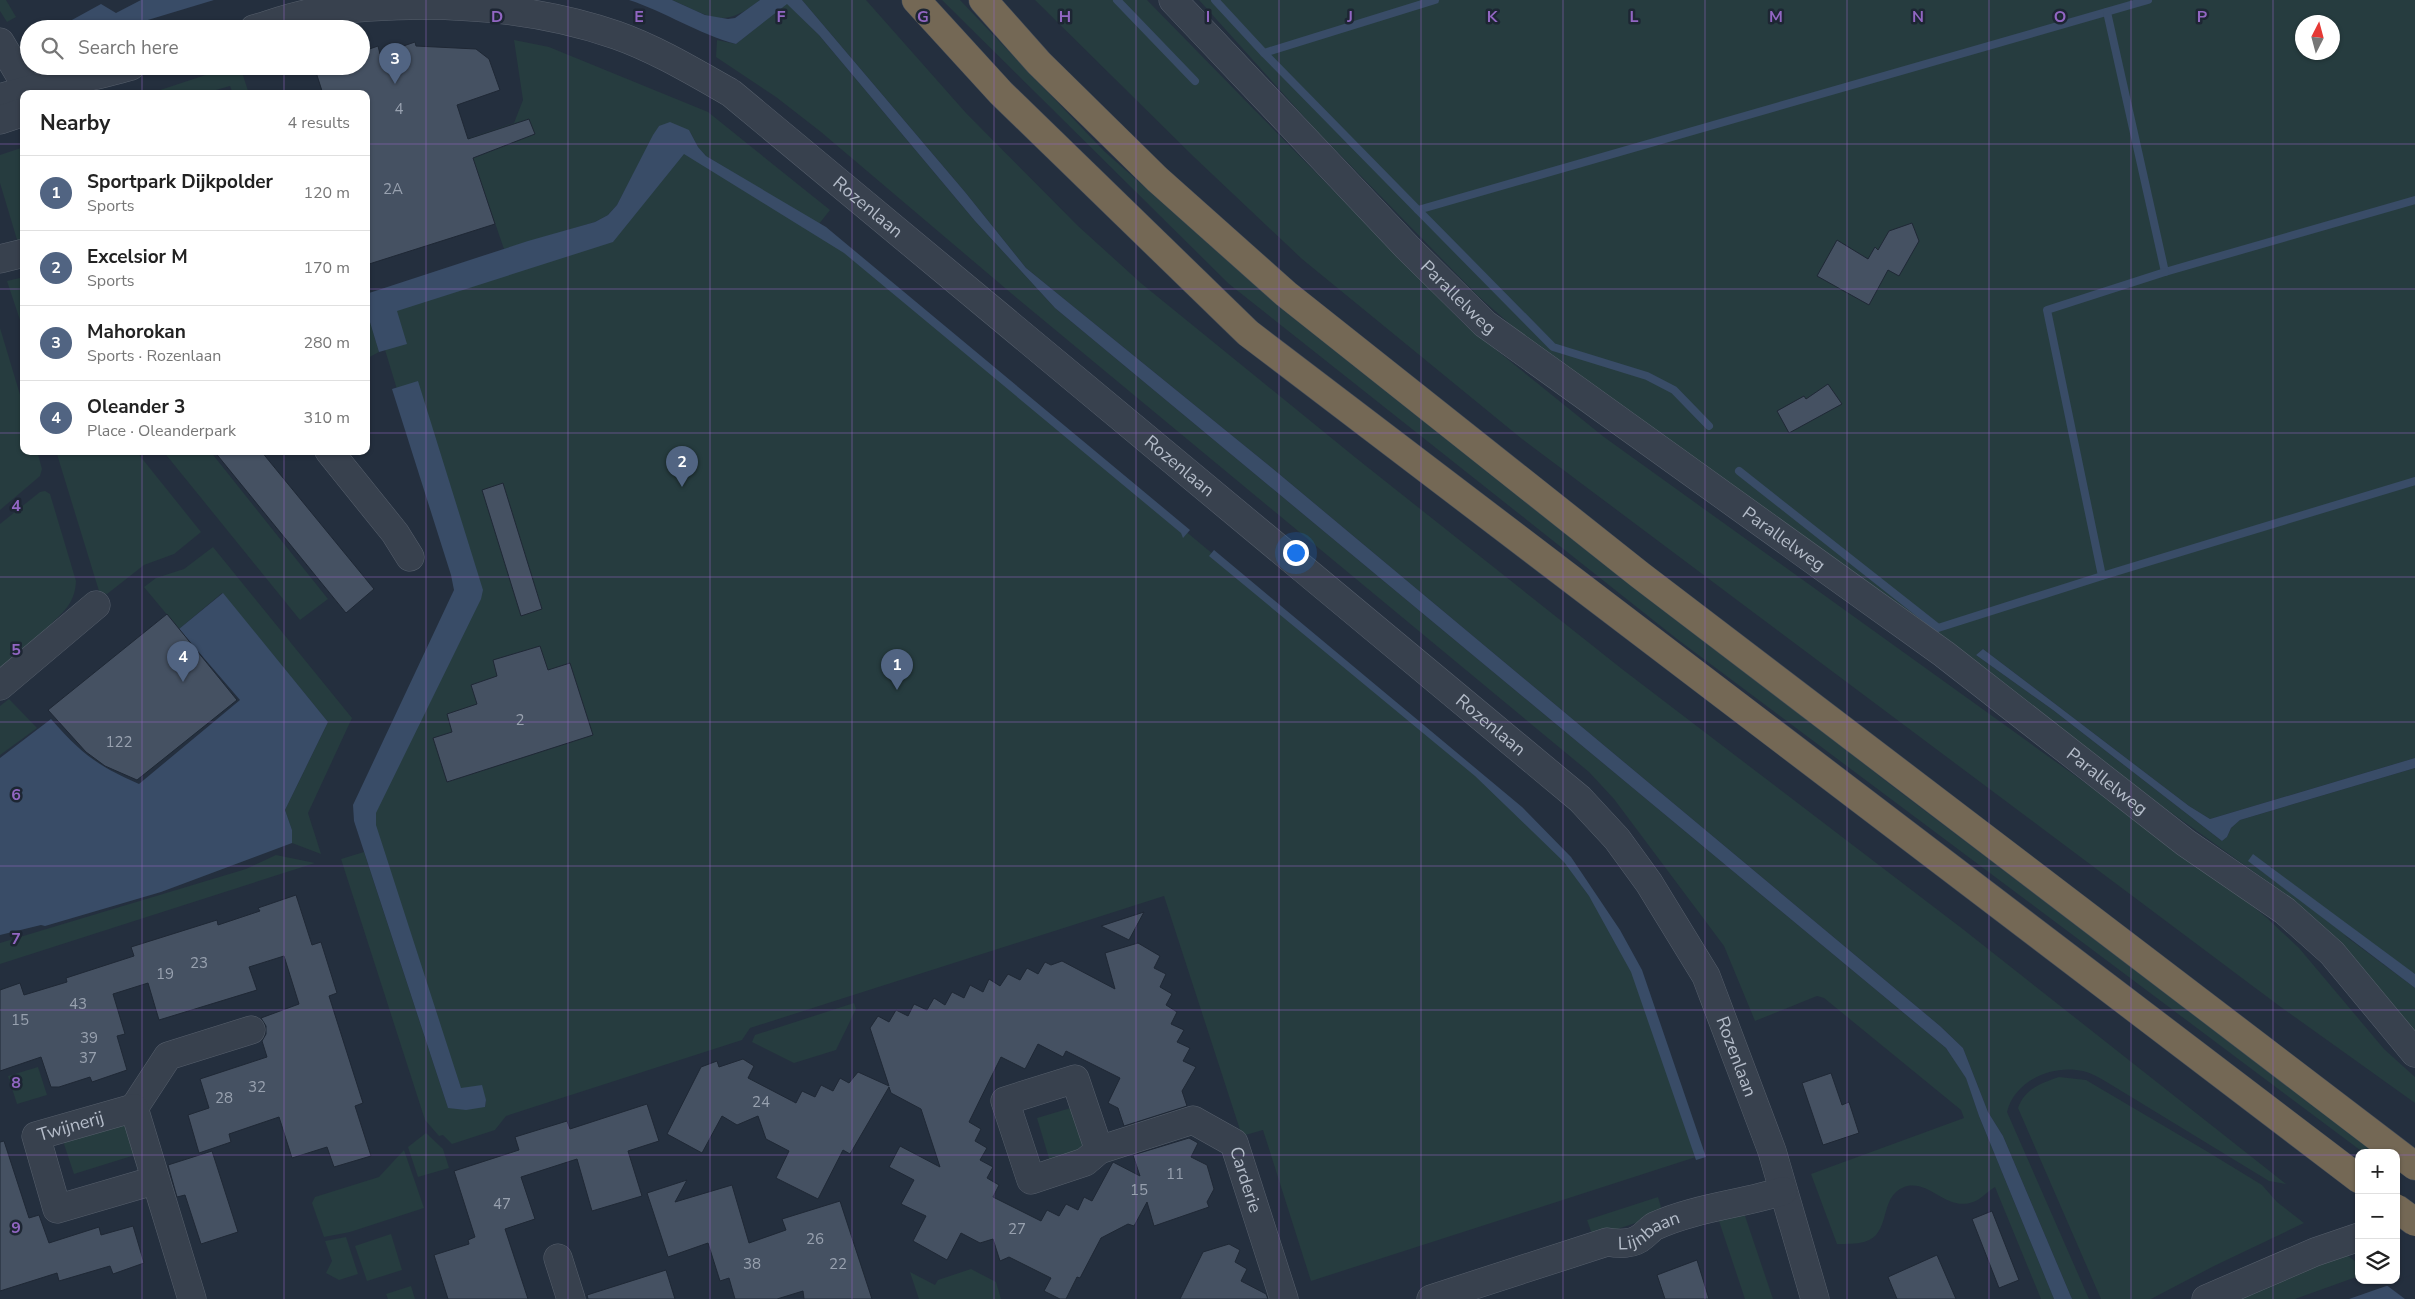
<!DOCTYPE html>
<meta charset="utf-8">
<style>
body{margin:0;font-family:"Nunito Sans",sans-serif;background:#f6f6f6;color:#222}
.controls{position:absolute;right:15px;bottom:15px;display:grid;overflow:hidden;border-radius:10px;box-shadow:0 1px 4px #0004}
.controls button{width:45px;height:45px;display:grid;place-items:center;padding:0;border:0;border-bottom:1px solid #e0e0e0;background:#fff;color:#222;font:25px sans-serif}
.compass{position:absolute;left:2295px;top:15px;width:45px;height:45px;border-radius:50%;background:#fff;box-shadow:0 1px 4px #0004;rotate:6deg}
.you{position:absolute;left:1295px;top:552px;width:18px;height:18px;margin:-12px;border:4px solid #fff;border-radius:50%;background:#1a73e8;box-shadow:0 0 0 8px #1a73e833}
.badge{display:grid;place-items:center;width:32px;height:32px;border-radius:50%;background:#516482;color:#fff;font-size:16px;font-weight:700}
.pin{position:absolute;translate:-50% -41px;filter:drop-shadow(0 1px 2px #0008)}
.pin::after{content:'';position:absolute;top:26px;width:18px;height:15px;background:inherit;clip-path:polygon(0 0,100% 0,50% 100%)}
.list{margin:0;padding:0;list-style:none}
h2{display:flex;justify-content:space-between;align-items:center;height:65px;margin:0;padding:0 20px;font-size:21px}
h2 small{font-size:16px;font-weight:400;color:#767676}
.list li{display:grid;grid-template-columns:32px 1fr auto;gap:15px;align-items:center;box-sizing:border-box;height:75px;padding:0 20px;border-top:1px solid #e0e0e0}
.list b{display:block;font-size:19px;white-space:nowrap}
.list p{margin:0;font-size:16px;white-space:nowrap;color:#767676}
.list em{font-size:16px;font-style:normal;color:#767676}
.icon{flex:none;width:28px;height:28px;fill:none;stroke:currentColor;stroke-width:2;stroke-linecap:round;stroke-linejoin:round}
.map{position:relative;flex:none;width:2415px;height:1299px;overflow:hidden}
.search{position:absolute;background:#fff;box-shadow:0 1px 4px #0004;left:20px;top:20px;width:350px;height:55px;display:flex;align-items:center;gap:12px;box-sizing:border-box;padding:0 18px;border-radius:28px;color:#767676;font-size:19px}
.panel{position:absolute;background:#fff;box-shadow:0 1px 4px #0004;left:20px;top:90px;width:350px;height:365px;border-radius:10px}
.map>svg:first-child{display:block}
</style>
<div class="map">
<svg width="2415" height="1299" viewBox="0 0 2415 1299">
<rect width="100%" height="100%" fill="#242f3e"/>
<g fill="#263c3f" fill-rule="evenodd">
<polygon points="0,0 6,0 16,17 7,22 0,11"/>
<path d="M 672,0 L 760,0 C 723,30 711,17 672,0 Z"/>
<path d="M 802,0 L 866,0 L 966,113 L 1078,226 L 1142,284 L 1356,458 L 1622,669 L 1964,930 L 2286,1184 L 2269,1181 L 2105,1081 C 2098,1077 2091,1073 2083,1071 C 2053,1064 2015,1080 2007,1112 L 2089,1299 L 2072,1299 L 2003,1136 L 1988,1112 L 1963,1048 L 1940,1026 L 1272,468 L 1026,268 L 965,192 Z"/>
<polygon points="942,0 960,0 1104,151 1253,283 1891,785 2376,1153 2364,1153 1677,639 1229,284"/>
<polygon points="1035,0 1147,0 1464,324 1604,437 2141,823 2228,886 2267,918 2299,948 2384,1049 2415,1077 2415,1103 2278,1005 1522,439 1302,259 1194,157"/>
<path d="M 1199,0 L 2415,0 L 2415,758 L 2210,819 L 2189,806 L 1983,649 L 1976,655 L 2053,710 L 2222,841 L 2227,837 L 2231,828 L 2240,820 L 2415,768 L 2415,974 L 2344,935 L 2415,988 L 2415,1041 L 2321,925 L 2289,897 L 2095,758 L 1544,354 L 1478,296 L 1315,129 ZM 2302,22 L 2332,22 L 2332,52 L 2302,52 Z"/>
<path d="M 787,3 L 819,35 L 975,221 L 1055,308 L 1946,1048 L 1966,1077 L 1979,1116 L 2054,1299 L 2041,1299 L 1995,1187 C 1988,1191 1980,1200 1973,1202 C 1946,1212 1929,1178 1904,1187 C 1878,1197 1892,1235 1864,1242 C 1856,1244 1846,1244 1837,1244 L 1811,1174 L 1964,1118 L 1961,1110 L 1824,998 L 1817,996 L 1755,1021 L 1724,946 L 1614,799 L 1589,772 L 1018,299 L 821,132 L 776,97 L 716,57 L 717,40 L 736,44 Z"/>
<polygon points="514,40 549,47 708,112 830,210 819,224 706,156 698,147 689,130 659,126 617,205 608,215 595,222 504,249 466,139 514,123 523,100"/>
<polygon points="233,66 240,66 249,94 233,94 230,86 202,94 148,94"/>
<polygon points="680,143 842,245 1489,784 1551,842 1622,943 1696,1157 1311,1281 1263,1130 1242,1136 1164,896 750,1028 742,1040 506,1116 495,1130 452,1144 443,1135 439,1136 425,1120 341,859 364,852 448,1108 485,1107 486,1100 458,1098 364,811 460,596 371,304 611,232"/>
<polygon points="24,147 24,241 18,243 0,183 0,155"/>
<polygon points="24,277 24,332 7,281"/>
<polygon points="366,309 379,352 366,359"/>
<polygon points="0,328 24,408 24,451 37,451 42,469 40,476 0,510"/>
<polygon points="56,451 136,451 201,532 174,554 144,565 107,594 99,591"/>
<polygon points="163,451 210,451 328,599 300,620"/>
<path d="M 45,491 L 50,494 L 76,581 C 75,601 66,610 52,623 L 55,628 L 0,673 L 0,524 L 40,492 Z"/>
<polygon points="213,547 352,718 308,813 321,854 292,843 292,830 285,810 328,722 222,593 179,629 144,587 156,578 184,569"/>
<polygon points="9,699 37,728 0,755 0,706"/>
<polygon points="276,855 315,863 0,964 0,943 246,869"/>
<polygon points="854,1003 856,1009 836,1050 794,1063 752,1042 755,1035"/>
<polygon points="38,1067 47,1095 17,1104 8,1076"/>
<path d="M 2059,1077 L 2086,1080 L 2208,1152 L 2262,1185 L 2277,1202 L 2304,1223 L 2214,1266 L 2151,1299 L 2101,1299 L 2018,1108 C 2025,1089 2041,1083 2059,1077 Z"/>
<polygon points="1074,1107 1089,1145 1051,1165 1037,1118"/>
<polygon points="126,1124 135,1155 74,1174 61,1135"/>
<polygon points="426,1133 443,1149 449,1168 418,1177 408,1147"/>
<polygon points="404,1150 424,1208 350,1232 324,1237 312,1203 315,1197 379,1177"/>
<polygon points="1658,1197 1663,1214 1593,1237 1587,1220"/>
<polygon points="1736,1215 1745,1216 1773,1299 1745,1299 1719,1221"/>
<polygon points="391,1234 402,1270 367,1281 355,1246"/>
<polygon points="346,1237 358,1274 339,1280 326,1273 332,1261 325,1241"/>
<polygon points="2344,1253 2359,1264 2359,1276 2295,1299 2233,1299"/>
<polygon points="971,1269 996,1282 1001,1299 919,1299 910,1272 935,1285 938,1280"/>
<polygon points="411,1286 415,1299 388,1299 386,1294"/>
</g>
<g fill="#394c67">
<polygon points="141,0 214,0 118,29 62,29 61,26 101,4 116,13"/>
<path d="M 629,0 L 672,0 L 705,15 L 728,19 L 735,18 L 760,0 L 802,0 L 965,192 L 1026,268 L 1272,468 L 1940,1026 L 1963,1048 L 1988,1112 L 2003,1136 L 2072,1299 L 2054,1299 L 1979,1116 L 1966,1078 L 1946,1048 L 1055,308 L 975,221 L 819,35 L 787,4 L 736,44 C 698,34 666,12 629,0 Z"/>
<polygon points="670,122 689,130 698,147 706,156 826,227 1190,530 1183,538 1181,533 844,253 684,154 613,242 397,311 407,344 379,352 366,309 366,294 528,241 595,222 608,215 617,205 653,135 659,126"/>
<polygon points="418,381 483,590 481,599 376,813 376,825 461,1088 482,1085 486,1100 485,1107 466,1110 448,1108 354,821 353,805 454,590 451,575 392,389"/>
<polygon points="1214,550 1522,807 1571,857 1620,930 1642,970 1706,1157 1696,1160 1631,972 1589,896 1564,862 1475,776 1209,556"/>
<path d="M 223,593 L 328,722 L 285,810 L 292,830 L 292,843 L 161,892 L 45,926 L 41,925 L 0,935 L 0,758 L 51,719 C 82,754 96,765 139,784 L 240,700 L 179,629 Z"/>
<polygon points="1983,649 2189,806 2210,819 2415,758 2415,768 2240,820 2231,828 2227,837 2222,841 2053,710 1976,655"/>
<polygon points="2253,854 2415,974 2415,988 2248,861"/>
<polygon points="2415,1276 2415,1299 2349,1299"/>
</g>
<polygon fill="#242f3e" points="2415,1274 2415,1299 2405,1299 2385,1284"/>
<g fill="none" stroke-linecap="round" stroke-linejoin="round">
<g stroke="#394c67" stroke-width="8">
<polyline points="1117,0 1195,81"/>
<polyline points="1215,0 1264,53"/>
<polyline points="1435,0 1264,53 1418,210 2148,0"/>
<polyline points="2107,12 2165,272 2415,200"/>
<polyline points="1418,210 1553,347 1647,376 1674,390 1709,426"/>
<polyline points="1739,471 1938,628 2102,576 2047,310 2165,272"/>
<polyline points="2102,576 2415,481"/>
</g>
</g>
<g fill="#455162" stroke="#1f2835">
<polygon points="415,42 416,46 476,49 489,59 500,90 457,105 468,139 529,119 535,134 473,158 495,224 366,265 366,94 323,94 314,66 361,66 361,52 378,46 380,54"/>
<polygon points="1912,223 1919,241 1899,276 1888,270 1869,305 1817,276 1837,240 1868,259 1875,247 1878,250 1889,231"/>
<polygon points="1828,384 1842,404 1789,433 1777,411 1804,396 1806,399"/>
<polygon points="214,451 261,451 374,589 346,613"/>
<polygon points="503,483 542,609 521,616 482,490"/>
<polygon points="167,614 237,700 137,780 105,766 86,752 48,710"/>
<polygon points="540,646 548,670 570,663 593,735 447,782 433,738 452,732 447,714 477,704 471,685 497,676 493,660"/>
<polygon points="296,895 312,945 321,942 337,993 329,996 363,1103 355,1106 371,1156 334,1167 327,1147 292,1158 279,1117 229,1134 231,1142 199,1153 188,1115 209,1108 200,1079 267,1057 262,1041 266,1034 266,1026 261,1018 299,1004 284,956 249,967 257,990 159,1020 148,983 113,994 125,1034 117,1036 127,1070 92,1082 90,1077 59,1087 51,1087 41,1057 0,1071 0,990 20,983 24,995 67,982 66,978 134,956 131,947 217,920 218,925 260,911 258,908"/>
<polygon points="1144,912 1129,940 1101,926"/>
<polygon points="1138,943 1160,956 1154,968 1166,974 1160,987 1172,994 1166,1005 1177,1012 1171,1024 1184,1030 1177,1042 1190,1048 1183,1061 1196,1067 1182,1091 1187,1106 1124,1126 1118,1108 1108,1103 1120,1078 1066,1051 1063,1057 1038,1044 1025,1069 1001,1057 969,1122 981,1129 975,1141 987,1148 980,1160 993,1167 987,1178 999,1185 993,1197 1041,1221 1047,1210 1059,1216 1066,1204 1078,1210 1084,1197 1092,1201 1113,1162 1140,1176 1133,1155 1189,1138 1198,1143 1191,1157 1207,1165 1214,1189 1207,1202 1209,1207 1154,1226 1147,1202 1134,1226 1128,1224 1101,1238 1080,1278 1077,1277 1066,1299 1060,1299 1044,1291 1051,1278 1009,1257 1000,1261 993,1239 980,1243 961,1233 947,1260 913,1241 926,1216 901,1204 914,1180 889,1167 900,1146 940,1167 921,1109 891,1093 889,1087 850,1154 843,1150 818,1199 776,1178 789,1151 766,1139 758,1116 737,1125 722,1116 702,1153 667,1134 701,1067 717,1061 719,1067 743,1059 754,1066 748,1078 796,1103 802,1091 815,1097 821,1085 833,1091 840,1078 849,1083 858,1072 889,1086 870,1028 878,1016 889,1022 896,1010 908,1016 914,1004 927,1010 934,998 945,1005 952,992 964,998 970,985 983,992 989,979 1000,986 1008,974 1020,980 1027,968 1038,974 1045,962 1051,965 1062,961 1115,989 1105,953"/>
<polygon points="1831,1073 1842,1105 1849,1102 1859,1133 1823,1145 1802,1083"/>
<polygon points="647,1104 659,1141 628,1151 642,1196 592,1211 577,1159 521,1177 535,1219 505,1229 528,1299 448,1299 434,1255 469,1244 468,1240 475,1237 454,1171 519,1150 515,1137 567,1121 570,1129"/>
<polygon points="4,1141 29,1218 39,1215 49,1243 99,1227 101,1235 133,1226 144,1263 113,1274 110,1266 59,1281 57,1273 0,1291 0,1142"/>
<polygon points="212,1151 238,1232 201,1244 185,1195 177,1197 168,1165"/>
<polygon points="687,1180 675,1202 732,1185 749,1243 786,1230 782,1219 840,1201 872,1299 804,1299 803,1291 777,1299 735,1299 729,1278 720,1281 708,1243 668,1257 647,1193"/>
<polygon points="1992,1211 2019,1280 1999,1288 1972,1219"/>
<polygon points="1229,1244 1240,1250 1235,1262 1247,1269 1241,1281 1266,1294 1268,1299 1180,1299 1203,1252"/>
<polygon points="1937,1255 1956,1299 1897,1299 1888,1277"/>
<polygon points="1697,1260 1709,1299 1665,1299 1657,1275"/>
<polygon points="666,1270 675,1299 588,1299 587,1295"/>
</g>
<g fill="none" stroke-linecap="round" stroke-linejoin="round">
<defs>
<g id="minor">
<path id="s1" d="M 1173,0 L 1407,247 L 1485,324 L 1944,654 L 2186,843 L 2285,911 L 2332,953 L 2415,1053"/>
<path id="s2" d="M 254,29 C 274,23 295,15 316,12 C 416,0 520,2 616,35 C 656,49 694,72 731,93 L 1580,799 L 1617,839 L 1649,883 L 1706,976 L 1772,1151 L 1815,1299"/>
<polyline points="0,42 31,94"/>
<path d="M 0,98 C 43,84 88,79 131,66"/>
<polyline points="0,120 24,112"/>
<polyline points="0,259 24,253"/>
<polyline points="329,451 395,533 410,557"/>
<polyline points="0,686 96,605"/>
<polyline points="134,1108 168,1056 251,1030"/>
<path id="s3" d="M 1099,1150 L 1075,1079 L 1005,1101 L 1031,1180 L 1085,1162 L 1099,1150 L 1193,1120 L 1234,1143 L 1284,1299"/>
<path id="s4" d="M 156,1180 L 57,1209 L 36,1136 L 134,1108 L 192,1299"/>
<polyline points="558,1258 571,1299"/>
<path id="s5" d="M 1431,1299 L 1607,1242 C 1619,1244 1633,1245 1643,1236 C 1647,1233 1651,1228 1655,1226 C 1694,1208 1742,1204 1783,1191"/>
<polyline points="2206,1299 2315,1252 2359,1237"/>
</g>
<g id="highway">
<polyline points="916,0 1001,93 1248,333 2359,1179"/>
<polyline points="983,0 1039,63 1157,179 1286,294 1640,575 2415,1166"/>
</g>
</defs>
<use href="#minor" stroke="#565f6c" stroke-width="29"/>
<use href="#highway" stroke="#434c59" stroke-width="29"/>
<use href="#minor" stroke="#38414e" stroke-width="28"/>
<use href="#highway" stroke="#746855" stroke-width="28"/>
<defs>
<polyline id="highway-bridge" points="2396,1208 2415,1222"/>
</defs>
<use href="#highway-bridge" stroke="#434c59" stroke-width="29" stroke-linecap="butt"/>
<use href="#highway-bridge" stroke="#746855" stroke-width="28"/>
</g>
<path fill="none" stroke="#9266c3" stroke-width="1" stroke-opacity="0.55" d="M 142,0 L 142,29M 284,0 L 284,29M 426,0 L 426,1299M 568,0 L 568,1299M 710,0 L 710,1299M 852,0 L 852,1299M 994,0 L 994,1299M 1136,0 L 1136,1299M 1279,0 L 1279,1299M 1421,0 L 1421,1299M 1563,0 L 1563,1299M 1705,0 L 1705,1299M 1847,0 L 1847,1299M 1989,0 L 1989,1299M 2131,0 L 2131,1299M 2273,0 L 2273,1299M 142,66 L 142,94M 284,66 L 284,94M 0,144 L 24,144M 366,144 L 2415,144M 0,289 L 24,289M 366,289 L 2415,289M 0,433 L 24,433M 366,433 L 2415,433M 142,451 L 142,1299M 284,451 L 284,1299M 0,577 L 2415,577M 0,722 L 2415,722M 0,866 L 2415,866M 0,1010 L 2415,1010M 0,1155 L 2359,1155M 2396,1155 L 2415,1155"/>
<g text-anchor="middle" dominant-baseline="central" stroke-width="5" stroke-linejoin="round" paint-order="stroke">
<g font-size="15" fill="#98a1af">
<text x="399" y="109">4</text>
<text x="393" y="189">2A</text>
<text x="520" y="720">2</text>
<text x="119" y="742">122</text>
<text x="199" y="963">23</text>
<text x="165" y="974">19</text>
<text x="78" y="1004">43</text>
<text x="20" y="1020">15</text>
<text x="89" y="1038">39</text>
<text x="88" y="1058">37</text>
<text x="257" y="1087">32</text>
<text x="224" y="1098">28</text>
<text x="761" y="1102">24</text>
<text x="1175" y="1174">11</text>
<text x="1139" y="1190">15</text>
<text x="502" y="1204">47</text>
<text x="1017" y="1229">27</text>
<text x="815" y="1239">26</text>
<text x="752" y="1264">38</text>
<text x="838" y="1264">22</text>
</g>
<g font-size="18" fill="#b4bcc9" stroke="#1d2633">
<text stroke="none"><textPath href="#s2" startOffset="675">Rozenlaan</textPath></text>
<text stroke="none"><textPath href="#s1" startOffset="412">Parallelweg</textPath></text>
<text stroke="none"><textPath href="#s2" startOffset="1080">Rozenlaan</textPath></text>
<text stroke="none"><textPath href="#s1" startOffset="818">Parallelweg</textPath></text>
<text stroke="none"><textPath href="#s2" startOffset="1485">Rozenlaan</textPath></text>
<text stroke="none"><textPath href="#s1" startOffset="1222">Parallelweg</textPath></text>
<text stroke="none"><textPath href="#s2" startOffset="1905">Rozenlaan</textPath></text>
<text stroke="none"><textPath href="#s4" startOffset="215">Twijnerij</textPath></text>
<text stroke="none"><textPath href="#s3" startOffset="491">Carderie</textPath></text>
<text stroke="none"><textPath href="#s5" startOffset="230">Lijnbaan</textPath></text>
</g>
</g>
<g font-size="16" text-anchor="middle" font-weight="bold" fill="#9266c3" stroke="#1d2633" stroke-width="5" stroke-linejoin="round" paint-order="stroke">
<text x="497" y="22">D</text>
<text x="639" y="22">E</text>
<text x="781" y="22">F</text>
<text x="923" y="22">G</text>
<text x="1065" y="22">H</text>
<text x="1208" y="22">I</text>
<text x="1350" y="22">J</text>
<text x="1492" y="22">K</text>
<text x="1634" y="22">L</text>
<text x="1776" y="22">M</text>
<text x="1918" y="22">N</text>
<text x="2060" y="22">O</text>
<text x="2202" y="22">P</text>
<text x="16" y="511">4</text>
<text x="16" y="655">5</text>
<text x="16" y="800">6</text>
<text x="16" y="944">7</text>
<text x="16" y="1088">8</text>
<text x="16" y="1233">9</text>
</g>
</svg>
<div class="controls">
<button>+</button>
<button>−</button>
<button><svg class="icon" aria-label="layers" viewBox="0 0 24 24"><path d="M12 4l9 5-9 5-9-5zM3 14l9 5 9-5"/></svg></button>
</div>
<svg class="compass" viewBox="-18 -18 36 36"><path d="M0-13l5 13h-10z" fill="#e53935"/><path d="M0 13l5-13h-10z" fill="#767676"/></svg>
<div class="you"></div>
<div class="pin badge" style="left:897px;top:690px">1</div>
<div class="pin badge" style="left:682px;top:487px">2</div>
<div class="pin badge" style="left:395px;top:84px">3</div>
<div class="pin badge" style="left:183px;top:682px">4</div>
<div class="search"><svg class="icon" aria-label="search" viewBox="0 0 24 24"><circle cx="10" cy="10" r="6"/><path d="M15 15l6 6"/></svg>Search here</div>
<section class="panel">
<h2>Nearby<small>4 results</small></h2>
<ul class="list">
<li><span class="badge">1</span><div><b>Sportpark Dijkpolder</b><p>Sports</p></div><em>120 m</em></li>
<li><span class="badge">2</span><div><b>Excelsior M</b><p>Sports</p></div><em>170 m</em></li>
<li><span class="badge">3</span><div><b>Mahorokan</b><p>Sports · Rozenlaan</p></div><em>280 m</em></li>
<li><span class="badge">4</span><div><b>Oleander 3</b><p>Place · Oleanderpark</p></div><em>310 m</em></li>
</ul>
</section>
</div>
